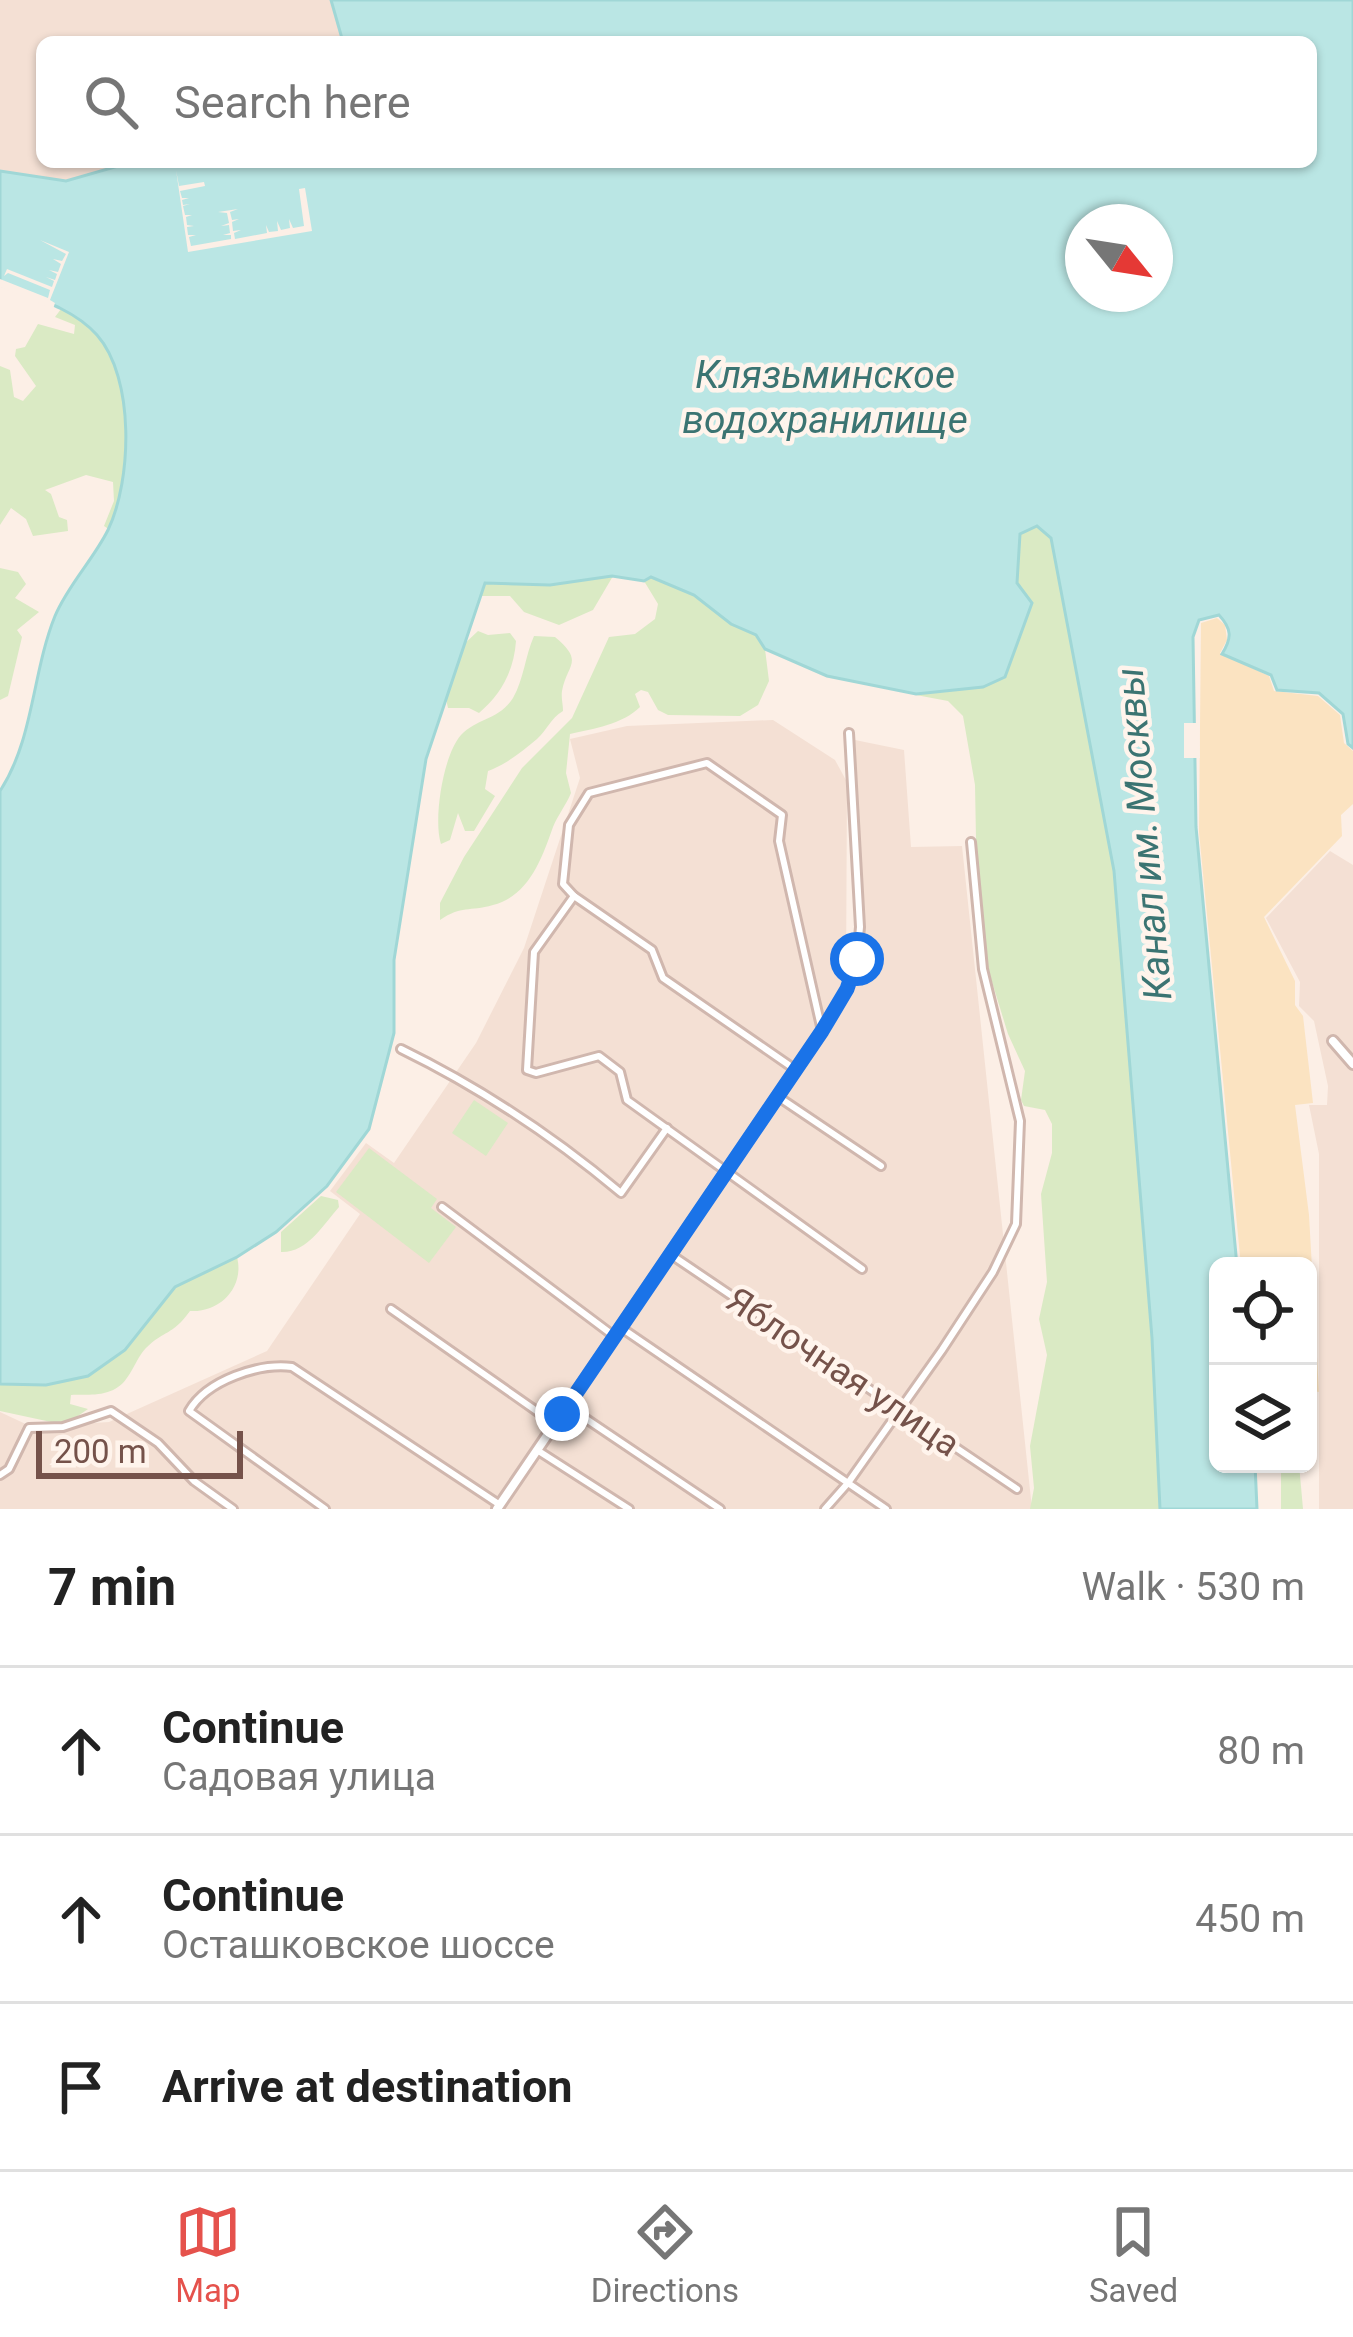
<!DOCTYPE html>
<meta charset="utf-8">
<style>
body{margin:0;font-family:Roboto,sans-serif;background:#f6f6f6;color:#222}
.controls{position:absolute;right:36px;bottom:36px;display:grid;overflow:hidden;border-radius:18px;box-shadow:0 3px 9px #0004}
.controls button{width:108px;height:108px;display:grid;place-items:center;padding:0;border:0;border-bottom:3px solid #e0e0e0;background:#fff;color:#222;font:60px sans-serif}
.compass{position:absolute;left:1065px;top:204px;width:108px;height:108px;border-radius:50%;background:#fff;box-shadow:0 3px 9px #0004;rotate:120deg}
.scale{position:absolute;left:36px;bottom:30px;width:207px;box-sizing:border-box;padding-left:12px;border:6px solid #75524a;border-top:0;font-size:33px;line-height:42px;white-space:nowrap;color:#75524a;-webkit-text-stroke:9px #fff4ec;paint-order:stroke}
.stop{position:absolute;width:36px;height:36px;margin:-27px;border:9px solid #1a73e8;border-radius:50%;background:#fff}
.stop.end{background:#1a73e8;border-color:#fff;box-shadow:0 3px 12px #0008}
.list{margin:0;padding:0;list-style:none}
h2{display:flex;justify-content:space-between;align-items:center;height:156px;margin:0;padding:0 48px;font-size:51px}
h2 small{font-size:39px;font-weight:400;color:#767676}
.list li{display:grid;grid-template-columns:78px 1fr auto;gap:36px;align-items:center;box-sizing:border-box;height:168px;padding:0 48px;border-top:3px solid #e0e0e0}
.list b{display:block;font-size:45px;white-space:nowrap}
.list p{margin:0;font-size:39px;white-space:nowrap;color:#767676}
.list em{font-size:39px;font-style:normal;color:#767676}
.icon{flex:none;width:66px;height:66px;fill:none;stroke:currentColor;stroke-width:2;stroke-linecap:round;stroke-linejoin:round}
.map{position:relative;flex:none;width:1353px;height:1509px;overflow:hidden}
.search{position:absolute;background:#fff;box-shadow:0 3px 9px #0004;left:36px;right:36px;top:36px;height:132px;display:flex;align-items:center;gap:30px;box-sizing:border-box;padding:0 42px;border-radius:18px;color:#767676;font-size:45px}
.sheet{height:660px;background:#fff}
nav{display:flex;justify-content:space-around;align-items:center;box-sizing:border-box;height:168px;border-top:3px solid #e0e0e0;background:#fff;font-size:33px;color:#767676}
nav a{display:grid;justify-items:center;gap:6px}
nav .on{color:#e5524c}
.map>svg:first-child{display:block}
</style>
<div class="map">
<svg width="1353" height="1509" viewBox="0 0 1353 1509">
<rect width="100%" height="100%" fill="#fcefe6"/>
<g fill="#f4e0d4">
<polygon points="0,0 331,0 343,42 42,42 42,162 132,162 66,181 0,171"/>
<polygon points="773,720 835,760 847,782 846,981 830,1014 494,1509 0,1509 0,1412 32,1427 109,1422 267,1351 360,1214 330,1191 366,1143 394,1163 476,1043 524,948 580,778 570,739 627,726"/>
<polygon points="855,740 904,750 911,847 962,846 1032,1509 499,1509 844,1007 865,957"/>
<polygon points="1330,851 1353,865 1353,1509 1319,1509 1319,1154 1309,1105 1327,1105 1328,1086 1314,1021 1299,1006 1300,982 1266,918"/>
</g>
<g fill="#daeac4">
<polygon points="64,305 118,353 137,421 113,532 104,526 114,501 113,482 86,475 45,490 51,494 59,517 67,520 68,531 33,536 26,519 11,508 0,525 0,366 10,370 14,397 23,401 36,386 15,356 16,349 25,347 38,324 74,334 75,325 55,317"/>
<polygon points="1037,526 1051,538 1114,871 1152,1338 1160,1509 1030,1509 1034,1488 1030,1446 1047,1355 1039,1319 1047,1282 1041,1194 1052,1153 1052,1124 1045,1110 1024,1106 1021,1100 1025,1071 1008,1034 985,959 977,893 975,785 963,716 948,701 916,695 983,687 1005,677 1032,603 1017,583 1020,533"/>
<polygon points="0,568 18,572 26,584 15,598 39,612 17,630 22,637 8,696 0,700"/>
<polygon points="613,576 593,610 559,625 524,612 510,596 480,596 485,583 550,585"/>
<path d="M 651,577 L 694,595 L 731,624 L 756,635 L 765,649 L 769,681 L 758,705 L 740,716 L 668,715 L 658,710 L 648,692 L 641,690 L 635,694 L 640,707 C 623,724 593,729 570,734 L 566,773 L 571,793 C 566,805 558,815 553,827 C 542,858 529,896 493,905 C 469,912 462,905 440,920 L 440,903 L 464,857 L 522,768 L 572,718 L 609,637 L 635,634 L 655,619 L 658,604 L 644,581 Z"/>
<path d="M 478,631 L 488,635 L 510,633 L 516,641 C 514,671 501,694 479,713 L 469,708 L 448,708 C 442,689 459,666 461,647 Z"/>
<path d="M 534,636 L 555,637 C 585,662 567,664 562,691 C 561,698 563,704 563,711 C 550,719 548,729 537,739 C 523,751 505,765 488,771 L 485,789 L 495,796 L 474,831 L 465,831 L 458,813 L 450,840 L 441,844 C 433,820 443,755 461,735 C 477,718 499,720 513,698 C 524,679 525,656 534,636 Z"/>
<polygon points="474,1100 508,1123 486,1156 452,1133"/>
<polygon points="369,1148 437,1199 431,1208 456,1227 429,1263 336,1192"/>
<path d="M 321,1196 L 338,1200 L 339,1207 C 323,1225 307,1253 281,1252 L 281,1232 Z"/>
<path d="M 237,1257 C 245,1288 219,1313 190,1311 C 172,1336 164,1330 146,1348 C 136,1358 130,1380 118,1387 C 104,1397 87,1394 71,1395 L 70,1404 L 88,1409 L 65,1425 L 0,1411 L 0,1384 L 46,1385 L 125,1350 L 175,1287 Z"/>
<polygon points="1281,1464 1299,1464 1303,1509 1281,1509"/>
</g>
<polygon fill="#fbe3c1" points="1217,618 1225,625 1227,640 1220,653 1269,676 1274,691 1318,696 1340,715 1344,743 1353,751 1353,804 1341,815 1342,836 1264,917 1295,981 1295,1005 1303,1016 1313,1103 1295,1105 1309,1215 1319,1392 1308,1390 1308,1266 1241,1266 1199,832 1201,623"/>
<path fill="#bae6e4" stroke="#a0d7d6" stroke-width="3" fill-rule="evenodd" d="M 331,0 L 1353,0 L 1353,748 L 1348,744 L 1343,714 L 1319,693 L 1277,690 L 1271,675 L 1222,654 C 1232,638 1232,629 1219,615 L 1199,620 L 1193,637 L 1196,827 L 1237,1266 L 1218,1266 L 1218,1464 L 1255,1464 L 1257,1509 L 1160,1509 L 1152,1338 L 1114,871 L 1051,538 L 1037,526 L 1020,534 L 1017,583 L 1032,603 L 1005,677 L 983,687 L 916,694 L 827,676 L 765,649 L 756,635 L 731,624 L 694,595 L 651,577 L 644,581 L 612,576 L 550,585 L 485,583 L 426,759 L 394,960 L 394,1033 L 369,1129 L 327,1186 L 276,1232 L 237,1257 L 175,1287 L 125,1350 L 88,1376 L 46,1385 L 0,1384 L 0,791 C 34,739 32,673 55,616 C 68,585 93,560 108,530 C 132,480 135,378 97,335 C 72,307 34,298 0,285 L 0,171 L 66,181 L 132,162 L 1311,162 L 1311,42 L 343,42 ZM 1083,222 L 1155,222 L 1155,294 L 1083,294 Z"/>
<g fill="#fcefe6">
<polygon points="176,170 179,186 204,182 205,186 180,191 182,198 189,198 182,200 183,205 190,204 183,206 185,215 192,215 186,217 187,225 194,226 187,227 188,235 196,235 189,237 191,246 231,239 231,235 223,235 230,233 229,225 221,226 229,223 227,213 218,212 238,209 230,212 232,220 239,219 232,222 233,231 241,230 234,233 235,239 267,233 266,225 269,232 278,231 277,221 281,230 290,228 289,219 293,228 304,226 299,189 305,188 312,231 188,252"/>
<polygon points="40,240 69,252 50,300 55,303 53,309 0,287 0,279 48,298 50,290 8,273 4,276 7,269 52,287 54,281 46,277 55,280 57,274 49,270 58,272 61,264 53,259 62,261 66,254"/>
<polygon points="1184,723 1199,723 1200,758 1184,758"/>
</g>
<g fill="none" stroke-linecap="round" stroke-linejoin="round">
<defs>
<g id="minor">
<polyline points="574,896 534,952 527,1070 536,1073 599,1056 620,1072 627,1100 862,1269"/>
<polyline points="824,1028 847,989 857,959 860,927 849,733"/>
<path d="M 401,1049 C 481,1088 553,1136 621,1193 L 667,1128"/>
<polyline points="796,1070 663,978 652,950 574,896 563,884 569,825 589,793 707,763 782,815 779,841 822,1031"/>
<polyline points="777,1096 881,1166"/>
<polyline points="442,1207 614,1336"/>
<polyline points="670,1254 1017,1489"/>
<polyline points="391,1309 555,1424"/>
<polyline points="620,1327 886,1509"/>
<polyline points="567,1406 720,1509"/>
<polyline points="537,1450 629,1509"/>
<polyline points="0,1475 9,1469 29,1428 63,1427 111,1411 158,1443 194,1481 233,1509"/>
<path d="M 325,1509 L 189,1411 C 207,1380 259,1363 292,1367 L 500,1505"/>
<polyline points="825,1509 848,1483 942,1350 993,1272 1016,1224 1020,1121 983,969 971,842"/>
</g>
<g id="tertiary">
<polyline points="1333,1041 1353,1064"/>
<polyline points="497,1509 822,1031"/>
</g>
</defs>
<use href="#minor" stroke="#d0b7ae" stroke-width="12"/>
<use href="#tertiary" stroke="#d0b7ae" stroke-width="14"/>
<use href="#minor" stroke="#fff" stroke-width="6"/>
<use href="#tertiary" stroke="#fff" stroke-width="8"/>
</g>
<g fill="none" stroke-linecap="round" stroke-linejoin="round">
<polyline stroke="#1a73e8" stroke-width="15" points="562,1414 822,1031 847,989 857,959"/>
</g>
<g text-anchor="middle" dominant-baseline="central" stroke-width="9" stroke-linejoin="round" paint-order="stroke">
<g font-size="36" fill="#75524a" stroke="#fff4ec">
<text transform="translate(843 1372) rotate(34)">Яблочная улица</text>
</g>
<g font-size="39" font-style="italic" fill="#3b7472" stroke="#fff4ec">
<text x="825" y="375">Клязьминское<tspan x="825" dy="45">водохранилище</tspan></text>
<text transform="translate(1144 834) rotate(-95)">Канал им. Москвы</text>
</g>
</g>
</svg>
<div class="controls">
<button><svg class="icon" aria-label="locate" viewBox="0 0 24 24"><circle cx="12" cy="12" r="6"/><path d="M12 2v4M12 18v4M2 12h4M18 12h4"/></svg></button>
<button><svg class="icon" aria-label="layers" viewBox="0 0 24 24"><path d="M12 4l9 5-9 5-9-5zM3 14l9 5 9-5"/></svg></button>
</div>
<svg class="compass" viewBox="-18 -18 36 36"><path d="M0-13l5 13h-10z" fill="#e53935"/><path d="M0 13l5-13h-10z" fill="#767676"/></svg>
<div class="scale">200 m</div>
<div class="stop" style="left:857px;top:959px"></div>
<div class="stop end" style="left:562px;top:1414px"></div>
<div class="search"><svg class="icon" aria-label="search" viewBox="0 0 24 24"><circle cx="10" cy="10" r="6"/><path d="M15 15l6 6"/></svg>Search here</div>
</div>
<section class="sheet">
<h2>7 min<small>Walk · 530 m</small></h2>
<ul class="list">
<li><svg class="icon" aria-label="ahead" viewBox="0 0 24 24"><path d="M12 20V5M6 11l6-6 6 6"/></svg><div><b>Continue</b><p>Садовая улица</p></div><em>80 m</em></li>
<li><svg class="icon" aria-label="ahead" viewBox="0 0 24 24"><path d="M12 20V5M6 11l6-6 6 6"/></svg><div><b>Continue</b><p>Осташковское шоссе</p></div><em>450 m</em></li>
<li><svg class="icon" aria-label="arrive" viewBox="0 0 24 24"><path d="M6 21V4h12l-3 4 3 4H6"/></svg><div><b>Arrive at destination</b></div></li>
</ul>
</section>
<nav>
<a class="on"><svg class="icon" aria-label="map" viewBox="0 0 24 24"><path d="M3 6l6-2 6 2 6-2v14l-6 2-6-2-6 2zM9 4v14M15 6v14"/></svg>Map</a>
<a><svg class="icon" aria-label="directions" viewBox="0 0 24 24"><path d="M12 3l9 9-9 9-9-9zM9 14v-3h6M13 9l2 2-2 2"/></svg>Directions</a>
<a><svg class="icon" aria-label="saved" viewBox="0 0 24 24"><path d="M7 4h10v16l-5-4-5 4z"/></svg>Saved</a>
</nav>
